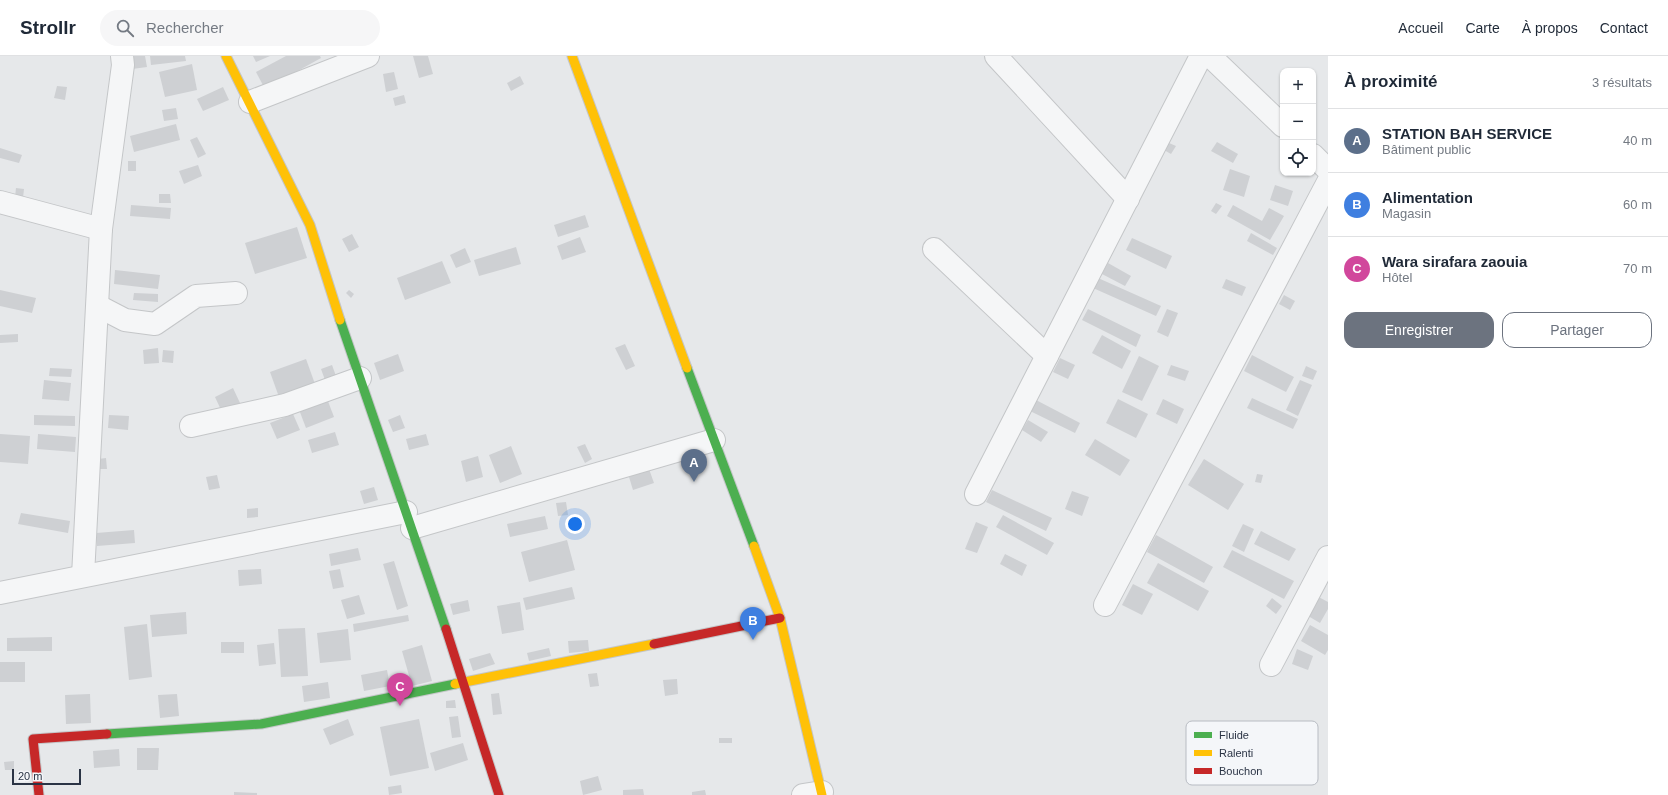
<!DOCTYPE html>
<html lang="fr">
<meta charset="utf-8">
<style>
body{margin:0;font-family:Helvetica,sans-serif;background:#f6f6f7;color:#1f2937}
.controls{position:absolute;right:12px;top:12px;display:grid;overflow:hidden;border-radius:8px;box-shadow:0 1px 3px #0004}
.controls button{width:36px;height:36px;display:grid;place-items:center;padding:0;border:0;border-bottom:1px solid #e0e1e3;background:#fff;color:#1f2937;font:20px sans-serif}
.scale{position:absolute;left:12px;bottom:10px;width:69px;box-sizing:border-box;padding-left:4px;border:2px solid #2b3445;border-top:0;font-size:11px;line-height:14px;white-space:nowrap;color:#2b3445;-webkit-text-stroke:3px #f4f6f9;paint-order:stroke}
.you{position:absolute;left:575px;top:468px;width:14px;height:14px;margin:-10px;border:3px solid #fff;border-radius:50%;background:#1a73e8;box-shadow:0 0 0 6px #1a73e833}
.badge{display:grid;place-items:center;width:26px;height:26px;border-radius:50%;background:#6c737f;color:#fff;font-size:13px;font-weight:700}
.pin{position:absolute;translate:-50% -33px;filter:drop-shadow(0 1px 2px #0008)}
.pin::after{content:'';position:absolute;top:21px;width:14px;height:12px;background:inherit;clip-path:polygon(0 0,100% 0,50% 100%)}
.list{margin:0;padding:0;list-style:none}
h2{display:flex;justify-content:space-between;align-items:center;height:52px;margin:0;padding:0 16px;font-size:17px}
h2 small{font-size:13px;font-weight:400;color:#747a83}
.list li{display:grid;grid-template-columns:26px 1fr auto;gap:12px;align-items:center;box-sizing:border-box;height:64px;padding:0 16px;border-top:1px solid #e0e1e3}
.list b{display:block;font-size:15px;white-space:nowrap}
.list p{margin:0;font-size:13px;white-space:nowrap;color:#747a83}
.list em{font-size:13px;font-style:normal;color:#747a83}
.actions{display:flex;gap:8px;padding:12px 16px}
.actions a{flex:1;padding:9px 0;border:1px solid #6c737f;border-radius:12px;text-align:center;font-size:14px;color:#6c737f}
.actions .main{background:#6c737f;color:#fff}
.icon{flex:none;width:22px;height:22px;fill:none;stroke:currentColor;stroke-width:2;stroke-linecap:round;stroke-linejoin:round}
.map{position:relative;flex:none;width:1328px;height:739px;overflow:hidden}
header{display:flex;align-items:center;gap:24px;box-sizing:border-box;height:56px;padding:0 20px;background:#fff;border-bottom:1px solid #e0e1e3}
header strong{font-size:19px}
nav{display:flex;gap:22px;margin-inline-start:auto;font-size:14px}
.search{width:280px;height:36px;background:#f6f6f7;display:flex;align-items:center;gap:10px;box-sizing:border-box;padding:0 14px;border-radius:22px;color:#747a83;font-size:15px}
main{display:flex}
aside{flex:1;background:#fff}
.map>svg:first-child{display:block}
</style>
<header>
<strong>Strollr</strong>
<div class="search"><svg class="icon" aria-label="search" viewBox="0 0 24 24"><circle cx="10" cy="10" r="6"/><path d="M15 15l6 6"/></svg>Rechercher</div>
<nav><a>Accueil</a><a>Carte</a><a>À propos</a><a>Contact</a></nav>
</header>
<main>
<div class="map">
<svg width="1328" height="739" viewBox="0 0 1328 739">
<rect width="100%" height="100%" fill="#e6e8ea"/>
<g fill="#ced0d3">
<polygon points="130,0 145,0 147,11 132,13"/>
<polygon points="150,0 185,0 186,5 151,9"/>
<polygon points="253,0 270,0 256,6"/>
<polygon points="286,0 320,0 321,2 265,33 256,16"/>
<polygon points="413,0 428,0 433,18 419,22"/>
<polygon points="192,8 197,34 165,41 159,16"/>
<polygon points="394,16 398,33 386,36 383,18"/>
<polygon points="520,20 524,28 511,35 507,27"/>
<polygon points="57,30 67,31 65,44 54,42"/>
<polygon points="223,31 229,44 203,55 197,43"/>
<polygon points="404,39 406,47 395,50 393,42"/>
<polygon points="176,52 178,63 164,65 162,54"/>
<polygon points="176,68 180,84 134,96 130,80"/>
<polygon points="197,81 206,98 198,102 190,84"/>
<polygon points="1217,86 1238,98 1233,107 1211,95"/>
<polygon points="1169,87 1176,90 1171,98 1164,94"/>
<polygon points="0,92 22,99 19,107 0,102"/>
<rect x="128" y="105" width="8" height="10"/>
<polygon points="198,109 202,120 184,128 179,115"/>
<polygon points="1230,113 1250,120 1244,141 1223,134"/>
<polygon points="1275,129 1293,135 1288,150 1270,144"/>
<polygon points="16,132 24,133 23,142 15,141"/>
<polygon points="159,138 170,138 171,147 159,147"/>
<polygon points="1216,147 1222,150 1216,158 1211,155"/>
<polygon points="131,149 171,152 170,163 130,160"/>
<polygon points="1233,149 1262,165 1269,152 1284,160 1270,184 1227,160"/>
<polygon points="585,159 589,171 558,181 554,169"/>
<polygon points="297,171 307,202 255,218 245,187"/>
<polygon points="1251,177 1277,192 1273,199 1247,185"/>
<polygon points="352,178 359,191 349,196 342,183"/>
<polygon points="580,181 586,196 562,204 557,190"/>
<polygon points="1132,182 1172,200 1166,213 1126,194"/>
<polygon points="516,191 521,208 479,220 474,204"/>
<polygon points="465,192 471,206 456,212 450,199"/>
<polygon points="442,205 451,227 405,244 397,222"/>
<polygon points="1108,207 1131,220 1125,230 1102,218"/>
<polygon points="115,214 160,219 158,233 114,228"/>
<polygon points="1098,222 1161,250 1156,260 1093,232"/>
<polygon points="1226,223 1246,231 1242,240 1222,232"/>
<polygon points="0,234 36,242 32,257 0,250"/>
<polygon points="349,234 354,238 351,242 346,237"/>
<polygon points="134,237 158,238 158,246 133,244"/>
<polygon points="1284,239 1295,245 1290,254 1279,248"/>
<polygon points="1088,253 1141,279 1136,291 1082,264"/>
<polygon points="1167,253 1178,257 1168,281 1157,276"/>
<polygon points="18,278 18,286 0,287 0,279"/>
<polygon points="1102,279 1131,295 1122,313 1092,297"/>
<polygon points="625,288 635,310 626,314 615,292"/>
<polygon points="158,292 159,307 144,308 143,294"/>
<polygon points="163,294 174,295 173,307 162,306"/>
<polygon points="398,298 404,315 380,324 374,307"/>
<polygon points="1252,299 1294,321 1286,336 1244,315"/>
<polygon points="1139,300 1159,310 1142,345 1122,336"/>
<polygon points="1060,302 1075,309 1068,323 1053,316"/>
<polygon points="306,303 315,328 279,341 270,316"/>
<polygon points="332,309 336,320 325,324 321,313"/>
<polygon points="1171,309 1189,315 1185,325 1167,319"/>
<polygon points="1306,310 1317,315 1313,324 1302,320"/>
<polygon points="50,312 72,313 71,321 49,320"/>
<polygon points="44,324 71,327 69,345 42,343"/>
<polygon points="1300,324 1312,329 1298,360 1286,354"/>
<polygon points="233,332 240,347 222,356 215,341"/>
<polygon points="326,340 334,361 306,372 298,351"/>
<polygon points="1252,342 1298,363 1293,373 1247,352"/>
<polygon points="1118,343 1148,358 1136,382 1106,367"/>
<polygon points="1163,343 1184,353 1177,368 1156,358"/>
<polygon points="1036,344 1080,367 1075,377 1030,355"/>
<polygon points="293,358 300,374 277,383 270,367"/>
<polygon points="34,359 75,360 75,370 34,369"/>
<polygon points="109,359 129,360 128,374 108,372"/>
<polygon points="400,359 405,372 393,376 388,364"/>
<polygon points="1028,364 1048,376 1041,386 1022,374"/>
<polygon points="335,376 339,389 312,397 308,384"/>
<polygon points="0,378 30,380 28,408 0,406"/>
<polygon points="38,378 76,381 75,396 37,393"/>
<polygon points="426,378 429,389 409,394 406,383"/>
<polygon points="1095,383 1130,404 1120,420 1085,399"/>
<polygon points="585,388 592,403 585,407 577,391"/>
<polygon points="511,390 522,418 500,427 489,399"/>
<polygon points="478,400 483,421 466,426 461,405"/>
<polygon points="106,402 107,413 99,413 98,403"/>
<polygon points="1204,403 1244,428 1228,454 1188,429"/>
<polygon points="649,413 654,427 633,434 629,421"/>
<polygon points="1257,418 1263,419 1261,427 1255,426"/>
<polygon points="217,419 220,432 209,434 206,421"/>
<polygon points="374,431 378,444 364,448 360,435"/>
<polygon points="992,434 1052,462 1046,475 986,446"/>
<polygon points="1072,435 1089,441 1082,460 1065,453"/>
<polygon points="566,446 568,459 558,460 556,447"/>
<polygon points="258,452 258,461 247,462 247,453"/>
<polygon points="21,457 70,465 68,477 18,468"/>
<polygon points="1003,459 1054,487 1047,499 996,471"/>
<polygon points="545,460 548,473 510,481 507,468"/>
<polygon points="976,466 988,471 977,497 965,493"/>
<polygon points="1243,468 1254,473 1244,496 1232,490"/>
<polygon points="134,474 135,487 97,490 96,477"/>
<polygon points="1261,475 1296,493 1289,505 1254,488"/>
<polygon points="1156,479 1213,511 1204,527 1147,496"/>
<polygon points="567,484 575,514 529,526 521,496"/>
<polygon points="358,492 361,504 331,510 329,498"/>
<polygon points="1232,494 1294,525 1284,543 1223,511"/>
<polygon points="1005,498 1027,509 1022,520 1000,508"/>
<polygon points="394,505 408,550 397,554 383,508"/>
<polygon points="1158,507 1209,535 1198,555 1147,527"/>
<polygon points="261,513 262,528 239,530 238,514"/>
<polygon points="340,513 344,531 333,533 329,515"/>
<polygon points="1133,528 1153,538 1142,559 1122,549"/>
<polygon points="572,531 575,543 526,554 523,542"/>
<polygon points="1313,538 1328,546 1328,553 1320,567 1303,557"/>
<polygon points="359,539 365,558 347,563 341,544"/>
<polygon points="1272,542 1282,550 1276,558 1266,550"/>
<polygon points="468,544 470,555 453,559 450,548"/>
<polygon points="520,546 524,574 502,578 497,550"/>
<polygon points="186,556 187,578 152,581 150,559"/>
<polygon points="408,559 409,565 354,576 353,568"/>
<polygon points="147,568 152,621 129,624 124,571"/>
<polygon points="1310,569 1328,579 1328,594 1325,599 1301,585"/>
<polygon points="305,572 308,620 281,621 278,573"/>
<polygon points="348,573 351,604 320,607 317,577"/>
<polygon points="52,581 52,595 7,595 7,582"/>
<polygon points="588,584 589,595 569,597 568,585"/>
<rect x="221" y="586" width="23" height="11"/>
<polygon points="274,587 276,608 259,610 257,589"/>
<polygon points="422,589 432,625 412,630 402,595"/>
<polygon points="549,592 551,600 529,605 527,597"/>
<polygon points="1297,593 1313,600 1308,614 1292,608"/>
<polygon points="490,597 495,608 473,615 469,603"/>
<rect x="0" y="606" width="25" height="20"/>
<polygon points="387,614 390,630 364,635 361,619"/>
<polygon points="597,617 599,630 590,631 588,618"/>
<polygon points="677,623 678,638 665,640 663,624"/>
<polygon points="328,626 330,642 304,646 302,630"/>
<polygon points="499,637 502,658 493,659 491,638"/>
<polygon points="90,638 91,667 66,668 65,639"/>
<polygon points="177,638 179,660 160,662 158,639"/>
<polygon points="455,644 456,652 446,652 446,645"/>
<polygon points="458,660 461,681 452,682 449,661"/>
<polygon points="348,663 354,679 330,689 323,673"/>
<polygon points="419,663 429,712 390,720 380,671"/>
<rect x="719" y="682" width="13" height="5"/>
<polygon points="463,687 468,704 435,715 430,697"/>
<polygon points="137,692 159,692 158,714 137,714"/>
<polygon points="119,693 120,710 94,712 93,695"/>
<polygon points="14,705 14,714 5,714 4,706"/>
<polygon points="598,720 602,734 583,739 580,725"/>
<polygon points="401,729 402,737 389,739 388,731"/>
<polygon points="643,733 644,739 623,739 623,734"/>
<polygon points="705,734 706,739 692,739 692,736"/>
<polygon points="234,736 257,737 257,739 234,739"/>
</g>
<g fill="none" stroke-linecap="round" stroke-linejoin="round">
<defs>
<g id="street">
<polyline points="996,0 1128,143"/>
<polyline points="1210,0 1283,70"/>
<polyline points="250,46 368,0"/>
<polyline points="1313,99 1328,114"/>
<polyline points="0,146 101,173"/>
<polyline points="934,193 1047,300"/>
<polyline points="98,250 125,264 155,268 196,240 236,237"/>
<polyline points="191,370 285,349 360,322"/>
<polyline points="976,438 1201,0"/>
<polyline points="412,472 714,384"/>
<polyline points="83,520 101,173 123,9 122,0"/>
<polyline points="0,537 406,456"/>
<polyline points="1105,549 1328,126"/>
<polyline points="1271,609 1328,501"/>
<polyline points="803,739 822,736"/>
</g>
<g id="fast">
<polyline points="340,264 446,573"/>
<polyline points="687,312 754,490"/>
<polyline points="107,678 261,668 455,628"/>
</g>
<g id="slow">
<polyline points="226,0 310,169 340,264"/>
<polyline points="572,0 687,312"/>
<polyline points="754,490 780,562 822,739"/>
<polyline points="455,628 654,588"/>
</g>
<g id="jam">
<polyline points="446,573 499,739"/>
<polyline points="654,588 780,562"/>
<polyline points="39,739 33,683 107,678"/>
</g>
</defs>
<use href="#street" stroke="#c4c6c8" stroke-width="24"/>
<use href="#fast" stroke="#c4c6c8" stroke-width="11"/>
<use href="#slow" stroke="#c4c6c8" stroke-width="11"/>
<use href="#jam" stroke="#c4c6c8" stroke-width="11"/>
<use href="#street" stroke="#f5f6f7" stroke-width="22"/>
<use href="#fast" stroke="#4caf50" stroke-width="9"/>
<use href="#slow" stroke="#ffc107" stroke-width="9"/>
<use href="#jam" stroke="#c62828" stroke-width="9"/>
</g>
<rect x="1186" y="665" width="132" height="64" rx="6" fill="#f4f6f9" stroke="#b8bcc3" stroke-width="1"/>
<rect x="1194" y="676" width="18" height="6" fill="#4caf50"/>
<rect x="1194" y="694" width="18" height="6" fill="#ffc107"/>
<rect x="1194" y="712" width="18" height="6" fill="#c62828"/>
<g font-size="11" fill="#2b3445">
<text x="1219" y="683">Fluide</text>
<text x="1219" y="701">Ralenti</text>
<text x="1219" y="719">Bouchon</text>
</g>
</svg>
<div class="controls">
<button>+</button>
<button>−</button>
<button><svg class="icon" aria-label="locate" viewBox="0 0 24 24"><circle cx="12" cy="12" r="6"/><path d="M12 2v4M12 18v4M2 12h4M18 12h4"/></svg></button>
</div>
<div class="scale">20 m</div>
<div class="you"></div>
<div class="pin badge" style="left:694px;top:426px;background:#5c6f8a">A</div>
<div class="pin badge" style="left:753px;top:584px;background:#3f7fe0">B</div>
<div class="pin badge" style="left:400px;top:650px;background:#d1479c">C</div>
</div>
<aside>
<h2>À proximité<small>3 résultats</small></h2>
<ul class="list">
<li><span class="badge" style="background:#5c6f8a">A</span><div><b>STATION BAH SERVICE</b><p>Bâtiment public</p></div><em>40 m</em></li>
<li><span class="badge" style="background:#3f7fe0">B</span><div><b>Alimentation</b><p>Magasin</p></div><em>60 m</em></li>
<li><span class="badge" style="background:#d1479c">C</span><div><b>Wara sirafara zaouia</b><p>Hôtel</p></div><em>70 m</em></li>
</ul>
<div class="actions"><a class="main">Enregistrer</a><a>Partager</a></div>
</aside>
</main>
